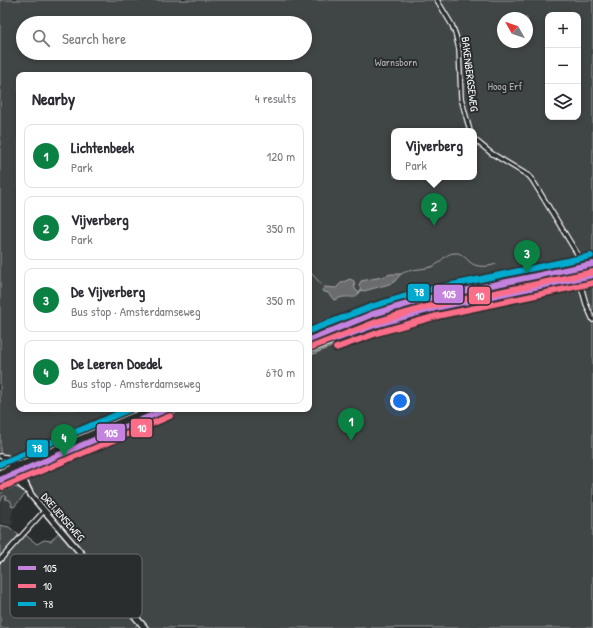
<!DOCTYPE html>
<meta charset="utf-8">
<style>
body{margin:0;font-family:"Patrick Hand",sans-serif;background:#f2f2f3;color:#2b2b33}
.controls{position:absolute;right:12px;top:12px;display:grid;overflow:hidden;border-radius:8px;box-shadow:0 2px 6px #0003}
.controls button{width:36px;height:36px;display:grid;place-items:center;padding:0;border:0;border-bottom:1px solid #e1e1e2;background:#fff;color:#2b2b33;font:20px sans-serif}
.compass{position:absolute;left:497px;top:12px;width:36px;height:36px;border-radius:50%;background:#fff;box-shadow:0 2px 6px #0003;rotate:310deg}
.you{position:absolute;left:400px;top:401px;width:14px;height:14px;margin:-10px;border:3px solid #fff;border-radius:50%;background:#1a73e8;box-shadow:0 0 0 6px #1a73e833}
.badge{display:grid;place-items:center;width:26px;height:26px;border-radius:50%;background:#0b8043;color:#fff;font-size:13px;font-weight:700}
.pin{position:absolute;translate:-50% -33px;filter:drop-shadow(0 1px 2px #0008)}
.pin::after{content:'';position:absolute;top:21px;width:14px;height:12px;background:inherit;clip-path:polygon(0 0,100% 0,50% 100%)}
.popup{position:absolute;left:391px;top:128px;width:86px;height:52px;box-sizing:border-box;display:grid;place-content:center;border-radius:8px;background:#fff;filter:drop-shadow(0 1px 3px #0005);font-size:13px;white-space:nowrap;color:#7c7c81}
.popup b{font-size:15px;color:#2b2b33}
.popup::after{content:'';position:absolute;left:50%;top:100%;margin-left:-8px;border:8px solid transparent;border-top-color:#fff}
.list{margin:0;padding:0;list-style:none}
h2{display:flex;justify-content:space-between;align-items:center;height:52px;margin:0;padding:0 16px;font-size:17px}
h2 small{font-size:13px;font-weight:400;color:#7c7c81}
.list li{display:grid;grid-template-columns:26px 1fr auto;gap:12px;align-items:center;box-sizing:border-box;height:64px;margin:0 8px 8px;padding:0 8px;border:1px solid #e1e1e2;border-radius:8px}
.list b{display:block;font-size:15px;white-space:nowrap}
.list p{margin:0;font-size:13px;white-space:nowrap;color:#7c7c81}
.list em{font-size:13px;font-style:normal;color:#7c7c81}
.icon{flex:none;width:22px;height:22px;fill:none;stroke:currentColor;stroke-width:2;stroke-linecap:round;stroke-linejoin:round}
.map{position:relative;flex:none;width:593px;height:628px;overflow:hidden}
.search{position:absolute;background:#fff;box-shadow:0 2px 6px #0003;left:16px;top:16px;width:296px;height:44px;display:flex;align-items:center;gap:10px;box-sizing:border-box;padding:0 14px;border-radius:22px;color:#7c7c81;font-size:15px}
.panel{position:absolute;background:#fff;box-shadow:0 2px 6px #0003;left:16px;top:72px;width:296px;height:340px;border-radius:8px}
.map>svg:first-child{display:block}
</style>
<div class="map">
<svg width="593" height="628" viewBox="0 0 593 628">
<rect width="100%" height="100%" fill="#2a2d2e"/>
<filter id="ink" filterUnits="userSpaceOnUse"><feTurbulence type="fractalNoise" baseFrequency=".025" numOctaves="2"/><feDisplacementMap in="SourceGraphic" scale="8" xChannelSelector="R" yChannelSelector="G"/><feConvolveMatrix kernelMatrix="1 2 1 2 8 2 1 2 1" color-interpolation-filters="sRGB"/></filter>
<g filter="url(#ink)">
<polygon fill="#373a3b" points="4,496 10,500 12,504 11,506 14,507 11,518 13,519 12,525 10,525 0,523 0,502"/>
<g fill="#414445" stroke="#a0a2a2" fill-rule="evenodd">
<path d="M 0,0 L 437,0 L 452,26 L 459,49 L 460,86 L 469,131 L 394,131 L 394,177 L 474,177 L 474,140 L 531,178 L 579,258 L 578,260 L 482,281 L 391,298 L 363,309 L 351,317 L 309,334 L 309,75 L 19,75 L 19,409 L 134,409 L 15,461 L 8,456 L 0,455 ZM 23,23 L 305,23 L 305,53 L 285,53 L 283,55 L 274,53 L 23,53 Z"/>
<path d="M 438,0 L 593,0 L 593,257 L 582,259 L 534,180 L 491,152 L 474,137 L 474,131 L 471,131 L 462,98 L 457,36 ZM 548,15 L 578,15 L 578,117 L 548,117 ZM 503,18 L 527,18 L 527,42 L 503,42 Z"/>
<polygon points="579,261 578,264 518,275 516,274"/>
<polygon points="579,269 580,275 456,302 454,296"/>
<polygon points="515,274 514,277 504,279 498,281 452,289 451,291 309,338 309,336 349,319 364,310 392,299 482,282"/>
<polygon points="593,281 593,310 590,311 583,286"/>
<polygon points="572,282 578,285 520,294 457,308 457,306"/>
<path d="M 579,286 L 586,309 L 593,322 L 593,628 L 146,628 L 33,495 L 24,477 L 99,443 L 100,444 L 101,443 L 185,409 L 309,409 L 309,356 C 392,320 487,299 579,286 Z"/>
<path d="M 452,296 L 452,303 L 309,347 L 309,342 C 356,323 402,304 452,296 Z"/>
<path d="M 452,306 L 454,308 L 378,329 L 309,355 L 309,351 C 341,339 374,327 407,318 C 422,314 437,311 452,306 Z"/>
<polygon points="137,409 146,409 120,419 96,430 94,428"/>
<polygon points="172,409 181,409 100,442 99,440 151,419"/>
<polygon points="93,428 94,431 24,460 23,459"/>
<polygon points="15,487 23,490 26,493 14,507 11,506 12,504 10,500 5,499 6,496 3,496 0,502 0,494 4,491"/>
<polygon points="0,525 9,527 20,536 3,555 0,556"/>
<polygon points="60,531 138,623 135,628 0,628 0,561 24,534 37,544 44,540 51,541"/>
</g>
<path fill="#6a6c6d" stroke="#a6a7a7" d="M 391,274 L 401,274 L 394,282 L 389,284 L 364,291 L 362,290 C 352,301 357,296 344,297 C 340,297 337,300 334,300 L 328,293 L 322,291 L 324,287 L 336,288 L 341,283 L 350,279 L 354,281 L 355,289 L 359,293 L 361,290 L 359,285 L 361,281 L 382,277 Z"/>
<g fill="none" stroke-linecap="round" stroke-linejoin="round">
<g stroke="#a6a7a7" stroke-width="1">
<polyline points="309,268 311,273 321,284"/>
<path d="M 401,274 C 411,268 424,270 434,266 C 442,262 445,253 455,253 C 461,252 465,258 470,262 C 476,268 489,267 496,264"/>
</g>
<defs>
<g id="street">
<polyline points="437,0 452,25 456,36 459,49 461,98 470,131"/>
<polyline points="474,139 491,153 529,176 533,181 581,260 581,286 586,304 593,320"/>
<polyline points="0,456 10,458 16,465"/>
<polyline points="6,457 12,467"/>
<polyline points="0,560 44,511"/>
</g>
<g id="secondary">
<polyline points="16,465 31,495 145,628"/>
<polyline points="14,471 20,484 27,490"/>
</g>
<g id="primary">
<polyline points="309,340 373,314 425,299 593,264"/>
<polyline points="309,349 366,328 423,311 593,275"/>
<polyline points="0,473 151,409"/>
<polyline points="0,480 167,409"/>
</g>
</defs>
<use href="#street" stroke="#fff" stroke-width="6"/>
<use href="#secondary" stroke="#fff" stroke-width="8"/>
<use href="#primary" stroke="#fff" stroke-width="9"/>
<use href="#street" stroke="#2a2d2e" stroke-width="3.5"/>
<use href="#secondary" stroke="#2a2d2e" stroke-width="5"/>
<use href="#primary" stroke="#2a2d2e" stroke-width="6"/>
<defs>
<g id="bus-1">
<polyline points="309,340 373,314 425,299 593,264"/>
<polyline points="333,340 378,324 435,308 593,275"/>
<polyline points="0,480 167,409"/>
</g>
<g id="bus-2">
<polyline points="312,347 376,322 427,307 593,272"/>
<polyline points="336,348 380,332 437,316 593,283"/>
<polyline points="3,487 170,416"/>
</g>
<g id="bus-3">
<polyline points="309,331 370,307 423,291 591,256"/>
<polyline points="0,464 130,409"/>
</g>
</defs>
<use href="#bus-1" stroke="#2a2d2e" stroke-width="9"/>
<use href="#bus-2" stroke="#2a2d2e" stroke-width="9"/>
<use href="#bus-3" stroke="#2a2d2e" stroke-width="9"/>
<use href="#bus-1" stroke="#c483df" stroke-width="6"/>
<use href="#bus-2" stroke="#fb6d88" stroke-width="6"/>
<use href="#bus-3" stroke="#00a9ce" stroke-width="6"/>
</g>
</g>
<g text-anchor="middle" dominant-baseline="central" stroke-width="4" stroke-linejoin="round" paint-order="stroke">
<g font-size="11" fill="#b3b4b5" stroke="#2a2d2e">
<text x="396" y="62">Warnsborn</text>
<text x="505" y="86">Hoog Erf</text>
</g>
<g font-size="11" fill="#fff" stroke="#2a2d2e">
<text transform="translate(470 74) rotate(83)">BAKENBERGSEWEG</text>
<text transform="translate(63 517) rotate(49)">DREIJENSEWEG</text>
</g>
</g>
<rect x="10" y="554" width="132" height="64" rx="6" fill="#2a2d2e" stroke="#6a6c6d" stroke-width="1"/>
<rect x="18" y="566" width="18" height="4" fill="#c483df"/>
<rect x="18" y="584" width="18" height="4" fill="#fb6d88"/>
<rect x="18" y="602" width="18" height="4" fill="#00a9ce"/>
<g font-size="11" fill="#fff">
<text x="43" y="572">105</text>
<text x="43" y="590">10</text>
<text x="43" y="608">78</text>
</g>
<g stroke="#2a2d2e" stroke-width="1.5">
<rect x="407" y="283" width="23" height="19" rx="4" fill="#00a9ce"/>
<rect x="433" y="284" width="31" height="20" rx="4" fill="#c483df"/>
<rect x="468" y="286" width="23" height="19" rx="4" fill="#fb6d88"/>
<rect x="130" y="418" width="23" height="20" rx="4" fill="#fb6d88"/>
<rect x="96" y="423" width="30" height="19" rx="4" fill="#c483df"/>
<rect x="26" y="439" width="23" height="19" rx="4" fill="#00a9ce"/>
</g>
<g font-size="11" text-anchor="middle" font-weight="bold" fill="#fff">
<text x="419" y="296">78</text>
<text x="449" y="298">105</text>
<text x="480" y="300">10</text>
<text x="142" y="432">10</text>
<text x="111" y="437">105</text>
<text x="37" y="452">78</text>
</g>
</svg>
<div class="controls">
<button>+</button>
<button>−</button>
<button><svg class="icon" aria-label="layers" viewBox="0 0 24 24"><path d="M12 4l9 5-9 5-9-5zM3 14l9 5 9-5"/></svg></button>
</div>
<svg class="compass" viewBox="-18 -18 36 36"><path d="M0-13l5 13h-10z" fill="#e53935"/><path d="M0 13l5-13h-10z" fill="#7c7c81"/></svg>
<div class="you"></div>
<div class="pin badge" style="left:351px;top:441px">1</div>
<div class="pin badge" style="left:434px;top:226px">2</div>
<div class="popup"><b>Vijverberg</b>Park</div>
<div class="pin badge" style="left:527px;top:273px">3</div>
<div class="pin badge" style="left:64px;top:457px">4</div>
<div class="search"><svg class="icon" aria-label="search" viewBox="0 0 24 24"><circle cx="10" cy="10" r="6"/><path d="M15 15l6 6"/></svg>Search here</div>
<section class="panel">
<h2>Nearby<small>4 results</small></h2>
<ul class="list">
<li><span class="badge">1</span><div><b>Lichtenbeek</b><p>Park</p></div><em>120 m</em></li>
<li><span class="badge">2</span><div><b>Vijverberg</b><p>Park</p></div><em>350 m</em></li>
<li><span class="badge">3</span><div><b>De Vijverberg</b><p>Bus stop · Amsterdamseweg</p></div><em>350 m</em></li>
<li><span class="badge">4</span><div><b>De Leeren Doedel</b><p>Bus stop · Amsterdamseweg</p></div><em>670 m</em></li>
</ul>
</section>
</div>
